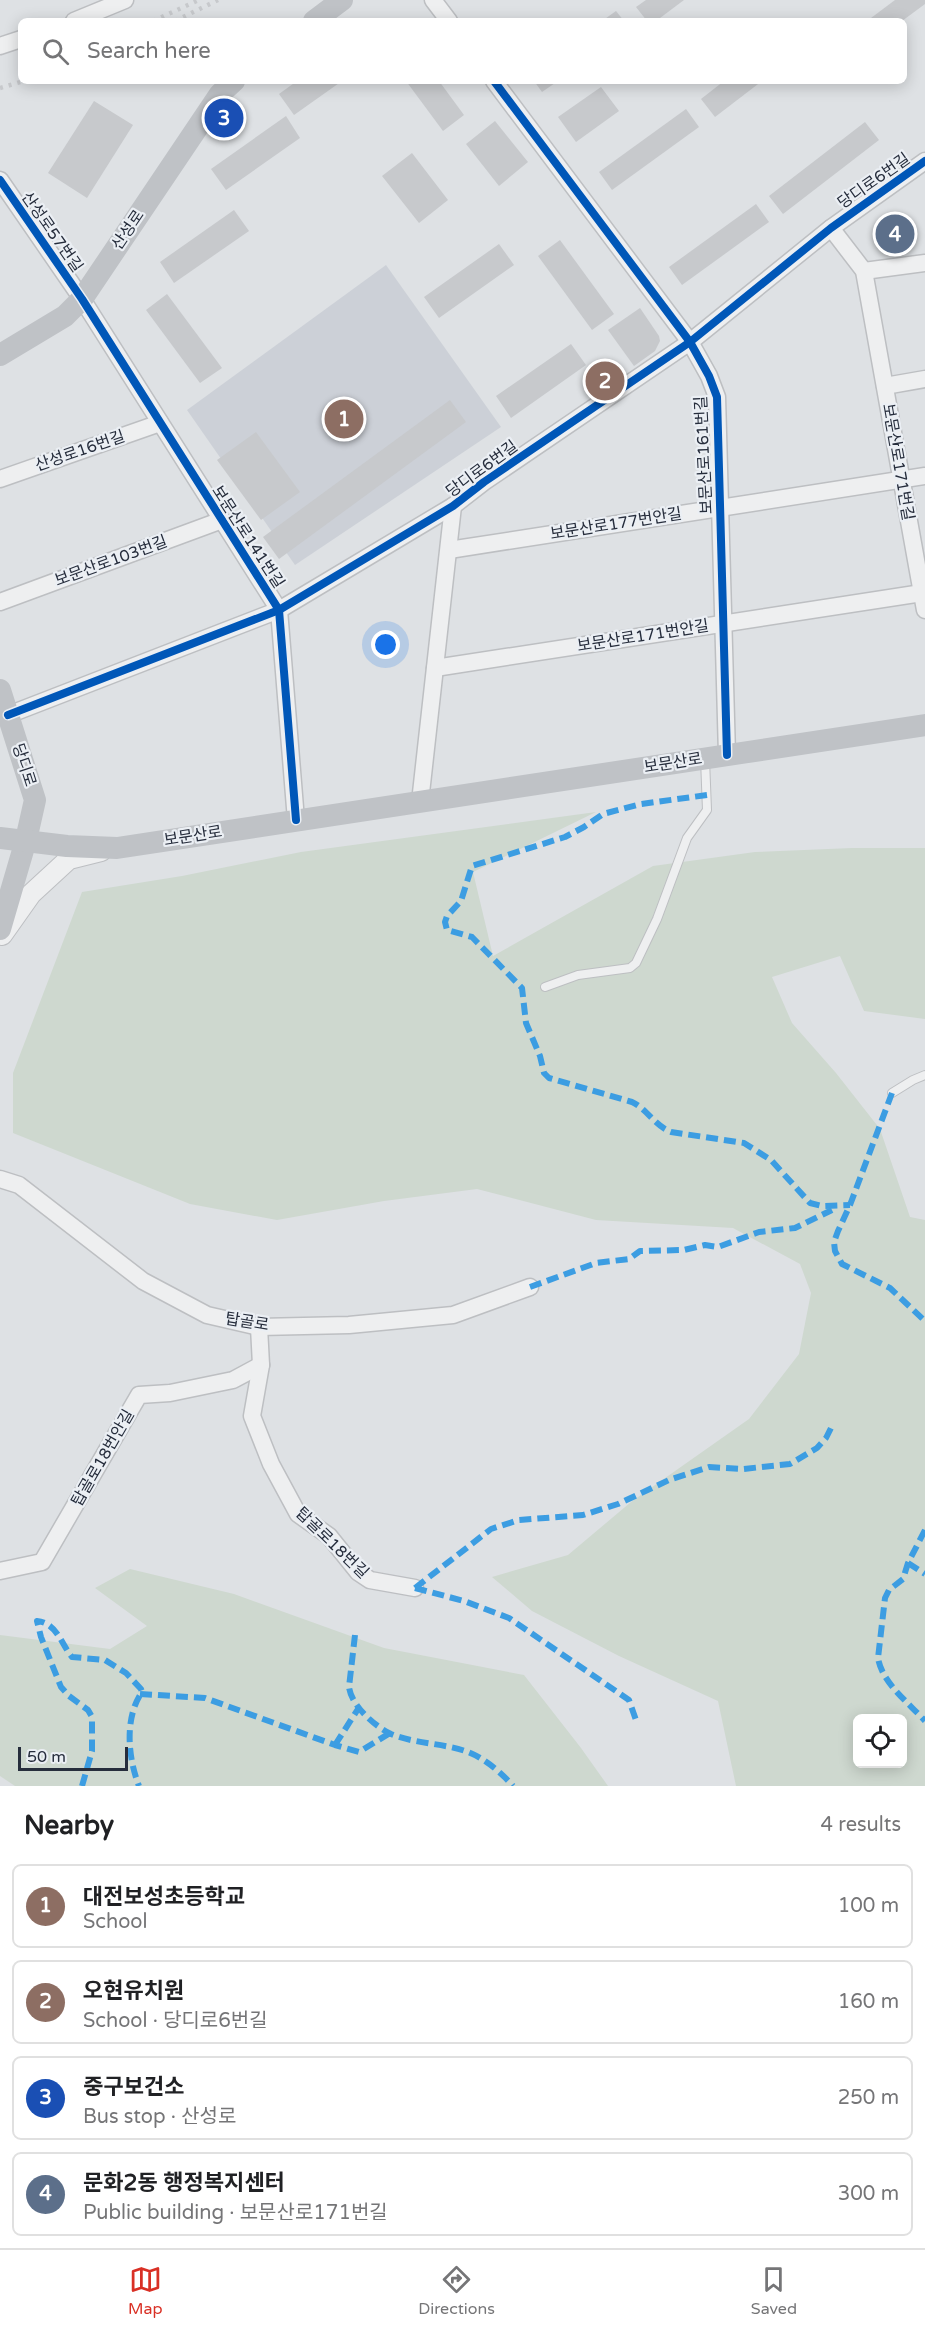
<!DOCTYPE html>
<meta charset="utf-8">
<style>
body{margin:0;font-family:"Varela Round","Noto Sans KR",sans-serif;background:#f2f2f2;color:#202124}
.controls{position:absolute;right:18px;bottom:18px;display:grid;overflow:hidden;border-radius:9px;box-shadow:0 3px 15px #0003}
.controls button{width:54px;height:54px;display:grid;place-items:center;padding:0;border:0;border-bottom:2px solid #e0e0e0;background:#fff;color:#202124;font:30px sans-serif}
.scale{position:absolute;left:18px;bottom:15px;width:110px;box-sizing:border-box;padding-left:6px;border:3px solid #262d3c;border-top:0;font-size:16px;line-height:21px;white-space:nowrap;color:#262d3c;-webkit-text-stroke:4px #ebeff4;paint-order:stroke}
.you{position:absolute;left:386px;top:645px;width:21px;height:21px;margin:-15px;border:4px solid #fff;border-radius:50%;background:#1a73e8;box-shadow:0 0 0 9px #1a73e833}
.badge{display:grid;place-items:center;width:39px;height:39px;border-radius:50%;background:#d93025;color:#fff;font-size:20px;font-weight:700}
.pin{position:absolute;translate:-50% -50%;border:3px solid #fff;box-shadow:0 2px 6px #0006}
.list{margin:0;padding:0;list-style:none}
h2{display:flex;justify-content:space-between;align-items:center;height:78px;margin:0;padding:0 24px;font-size:26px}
h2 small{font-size:20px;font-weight:400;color:#757577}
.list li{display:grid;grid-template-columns:39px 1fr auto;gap:18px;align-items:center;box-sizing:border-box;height:84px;margin:0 12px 12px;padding:0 12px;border:2px solid #e0e0e0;border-radius:9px}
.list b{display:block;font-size:22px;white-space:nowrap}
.list p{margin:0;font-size:20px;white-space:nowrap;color:#757577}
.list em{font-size:20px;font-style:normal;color:#757577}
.icon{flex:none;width:33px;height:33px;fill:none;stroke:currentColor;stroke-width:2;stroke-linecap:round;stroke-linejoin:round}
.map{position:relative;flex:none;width:925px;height:1786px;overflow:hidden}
.search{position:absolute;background:#fff;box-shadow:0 3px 15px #0003;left:18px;right:18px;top:18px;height:66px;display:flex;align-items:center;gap:15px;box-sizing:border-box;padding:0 21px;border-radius:9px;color:#757577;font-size:22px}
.sheet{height:462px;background:#fff}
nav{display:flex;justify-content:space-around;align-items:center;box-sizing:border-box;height:84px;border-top:2px solid #e0e0e0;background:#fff;font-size:16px;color:#757577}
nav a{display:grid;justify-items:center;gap:3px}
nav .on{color:#d93025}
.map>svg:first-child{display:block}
</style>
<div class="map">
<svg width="925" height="1786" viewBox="0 0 925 1786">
<rect width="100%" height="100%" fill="#dee1e4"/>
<polygon fill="#ccd0d7" points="386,265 501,427 295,565 187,410"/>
<g fill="#ced8cf" fill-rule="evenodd">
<path d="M 596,812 L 473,872 L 493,956 L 653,866 L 755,852 L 852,848 L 925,848 L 925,1019 L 864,1011 L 840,956 L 772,977 L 792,1023 L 836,1073 L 880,1129 L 910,1217 L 925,1220 L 925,1786 L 736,1786 L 718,1701 L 619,1656 L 532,1611 L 492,1577 L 568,1555 L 631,1502 L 749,1419 L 799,1354 L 811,1293 L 800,1264 L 733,1228 L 596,1220 L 477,1189 L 384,1201 L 277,1220 L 190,1204 L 13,1133 L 13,1073 L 82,892 L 182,876 L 301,852 ZM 858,1718 L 902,1718 L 902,1764 L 858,1764 Z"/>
<polygon points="130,1569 234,1594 384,1648 524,1675 581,1748 608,1786 15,1786 0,1776 0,1635 110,1649 147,1626 95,1588"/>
</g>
<g fill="#c7c9cc">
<polygon points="646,0 684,0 656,21 647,21 636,7"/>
<polygon points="895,0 925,0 925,4 902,21 867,21"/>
<polygon points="616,11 624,21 602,21"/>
<polygon points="297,81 342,81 294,115 279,94"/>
<polygon points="406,81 439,81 464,115 443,131"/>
<polygon points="534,81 558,81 542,92"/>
<polygon points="724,81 762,81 715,117 701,99"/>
<polygon points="601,87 619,111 576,142 558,117"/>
<polygon points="94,101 133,125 87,198 48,173"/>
<polygon points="686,109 699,127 612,190 599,172"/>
<polygon points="286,116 300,138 226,190 211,169"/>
<polygon points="495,121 528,162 499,186 466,144"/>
<polygon points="865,122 879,140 783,214 769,196"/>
<polygon points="412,153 448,200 419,223 382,176"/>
<polygon points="756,204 769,222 682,285 669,267"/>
<polygon points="234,210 249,231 174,283 160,262"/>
<polygon points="560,240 614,314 592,330 538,256"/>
<polygon points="499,244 514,265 439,318 424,297"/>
<polygon points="167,294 222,368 200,383 146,310"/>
<polygon points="640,308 659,336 660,341 655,351 634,366 608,330"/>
<polygon points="571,344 586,365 511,418 496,396"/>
<polygon points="450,400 466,422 279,559 263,537"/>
<polygon points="256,432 300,492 261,520 217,460"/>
</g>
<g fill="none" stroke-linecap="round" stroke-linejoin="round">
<defs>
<g id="service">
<polyline points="545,987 578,975 630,968 636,963 657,919 687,838 707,810 705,759"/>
<polyline points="892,1093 913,1080 925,1075"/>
</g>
<g id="minor">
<polyline points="433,0 449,21"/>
<polyline points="74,21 125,0"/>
<polyline points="0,46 21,39"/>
<polyline points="494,81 690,342 709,376 717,397 727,755"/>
<polyline points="0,180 82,299 279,610 296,820"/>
<polyline points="831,228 864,271 925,610"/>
<polyline points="864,271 925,263"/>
<polyline points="885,386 925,379"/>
<polyline points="0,479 160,423"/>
<polyline points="449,550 925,476"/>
<polyline points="0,602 222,520"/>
<polyline points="435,668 922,593"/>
<polyline points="8,715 279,610 453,506 484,482 690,342 831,228 925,161"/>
<polyline points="420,802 453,506"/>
<polyline points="0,1179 19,1185 143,1281 207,1315 259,1327 349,1325 453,1315 530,1287"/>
<polyline points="259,1327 261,1365 252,1416 271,1464 298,1514 329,1536 358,1572 370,1580 415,1588"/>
<polyline points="0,1571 42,1562 139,1395 170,1393 233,1380 261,1365"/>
</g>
<polyline id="tertiary" points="2,935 31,894 69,859 101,851"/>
</defs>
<use href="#service" stroke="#bdbfc2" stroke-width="10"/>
<use href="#minor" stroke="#bdbfc2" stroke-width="19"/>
<use href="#tertiary" stroke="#bdbfc2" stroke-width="22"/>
<use href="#service" stroke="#eeeff0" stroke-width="8"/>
<use href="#minor" stroke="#eeeff0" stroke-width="16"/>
<use href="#tertiary" stroke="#eeeff0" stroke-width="20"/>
<g stroke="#bfc2c6" stroke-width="22">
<polyline points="314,21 342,0"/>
<polyline points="0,355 65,316 82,299 220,94 234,81"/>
<polyline points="0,690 35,800 26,840 0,929"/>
<polyline points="0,838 67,846 117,848 925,725"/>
</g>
<g stroke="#c7c9cc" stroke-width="4.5" stroke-dasharray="3 6" stroke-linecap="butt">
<polyline points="153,21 199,0"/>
<polyline points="175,21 218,0"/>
<polyline points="0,88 24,81"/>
</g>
<g stroke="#3c9de2" stroke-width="6" stroke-dasharray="12 6" stroke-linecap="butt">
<path d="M 707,795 L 641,804 L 603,814 L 584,827 L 565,837 L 472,866 L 461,901 L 447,916 L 445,922 L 447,930 L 472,937 L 522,988 L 526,1023 L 540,1056 L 544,1073 L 549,1078 L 632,1102 C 647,1109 655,1126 671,1132 L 744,1143 L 771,1160 L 810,1203 L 822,1206 L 850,1205"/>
<polyline points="892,1093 850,1205 838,1231 834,1242 835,1251 842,1264 890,1288 925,1321"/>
<polyline points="530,1287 596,1263 629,1259 640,1251 684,1250 705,1245 718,1247 759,1232 795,1228 832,1210"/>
<path d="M 925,1530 L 908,1563 L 903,1579 L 889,1590 L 885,1598 L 878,1658 C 882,1683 909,1703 925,1721"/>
<polyline points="908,1563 925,1574"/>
<polyline points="415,1588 491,1529 519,1520 583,1515 618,1504 669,1480 709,1467 743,1469 790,1464 817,1448 826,1438 832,1426"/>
<polyline points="415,1588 464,1601 509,1618 629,1700 637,1723"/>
<path d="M 355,1635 L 349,1687 C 351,1705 374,1726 391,1734 C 415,1744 444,1743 468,1752 C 484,1758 502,1773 513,1786"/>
<polyline points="140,1694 205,1698 335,1745 359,1752 390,1733"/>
<polyline points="335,1745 358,1709"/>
<path d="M 82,1786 L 92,1751 L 92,1717 L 88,1710 L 69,1696 L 61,1687 L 41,1637 L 37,1621 C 57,1623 61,1644 72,1657 L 105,1660 L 126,1673 L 141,1689 L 142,1692 C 124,1718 128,1758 139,1786"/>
</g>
<defs>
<g id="cycleway">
<polyline points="494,81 690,342 709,376 717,397 727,755"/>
<polyline points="0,180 82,299 279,610 296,820"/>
<polyline points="8,715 279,610 453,506 484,482 690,342 831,228 925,161"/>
</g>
</defs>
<use href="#cycleway" stroke="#ebeff4" stroke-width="11"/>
<use href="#cycleway" stroke="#0057b8" stroke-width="8"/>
</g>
<g text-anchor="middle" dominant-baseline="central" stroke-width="4.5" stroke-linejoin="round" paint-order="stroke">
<g font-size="16" fill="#262d3c" stroke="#ebeff4">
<text transform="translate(874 181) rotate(-35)">당디로6번길</text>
<text transform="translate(128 230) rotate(-56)">산성로</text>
<text transform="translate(52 232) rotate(55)">산성로57번길</text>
<text transform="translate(80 451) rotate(-19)">산성로16번길</text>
<text transform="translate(704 455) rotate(-93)">보문산로161번길</text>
<text transform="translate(898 462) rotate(80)">보문산로171번길</text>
<text transform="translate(482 469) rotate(-36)">당디로6번길</text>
<text transform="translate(616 524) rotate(-9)">보문산로177번안길</text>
<text transform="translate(248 537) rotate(57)">보문산로141번길</text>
<text transform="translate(111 561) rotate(-20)">보문산로103번길</text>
<text transform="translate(643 636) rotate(-9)">보문산로171번안길</text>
<text transform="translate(673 763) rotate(-9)">보문산로</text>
<text transform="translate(24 765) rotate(72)">당디로</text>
<text transform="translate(193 836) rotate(-9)">보문산로</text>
<text transform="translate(247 1322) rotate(9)">탑골로</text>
<text transform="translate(103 1458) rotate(-60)">탑골로18번안길</text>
<text transform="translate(332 1543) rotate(44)">탑골로18번길</text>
</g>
</g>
</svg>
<div class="controls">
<button><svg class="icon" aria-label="locate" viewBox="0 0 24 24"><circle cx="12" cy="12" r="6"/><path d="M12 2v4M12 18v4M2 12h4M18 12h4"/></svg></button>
</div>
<div class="scale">50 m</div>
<div class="you"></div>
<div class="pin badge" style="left:344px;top:419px;background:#8d6e63">1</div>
<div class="pin badge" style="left:605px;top:381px;background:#8d6e63">2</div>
<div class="pin badge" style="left:224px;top:118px;background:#1a4fb4">3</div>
<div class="pin badge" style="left:895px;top:234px;background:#5c6f8a">4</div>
<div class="search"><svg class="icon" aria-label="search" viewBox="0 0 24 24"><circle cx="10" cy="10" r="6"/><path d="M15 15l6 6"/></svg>Search here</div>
</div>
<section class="sheet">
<h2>Nearby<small>4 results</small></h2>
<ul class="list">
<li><span class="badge" style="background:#8d6e63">1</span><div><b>대전보성초등학교</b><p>School</p></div><em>100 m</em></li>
<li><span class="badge" style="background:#8d6e63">2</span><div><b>오현유치원</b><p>School · 당디로6번길</p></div><em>160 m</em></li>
<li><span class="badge" style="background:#1a4fb4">3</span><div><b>중구보건소</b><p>Bus stop · 산성로</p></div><em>250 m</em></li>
<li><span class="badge" style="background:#5c6f8a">4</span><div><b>문화2동 행정복지센터</b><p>Public building · 보문산로171번길</p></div><em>300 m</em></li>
</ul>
</section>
<nav>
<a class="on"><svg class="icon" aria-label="map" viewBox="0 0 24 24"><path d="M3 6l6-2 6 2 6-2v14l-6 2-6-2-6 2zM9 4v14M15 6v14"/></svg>Map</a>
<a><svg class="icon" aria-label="directions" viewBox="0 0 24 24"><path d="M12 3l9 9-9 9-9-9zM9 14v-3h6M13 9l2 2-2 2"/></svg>Directions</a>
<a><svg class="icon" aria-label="saved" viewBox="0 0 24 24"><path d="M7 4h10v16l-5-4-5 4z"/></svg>Saved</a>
</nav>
